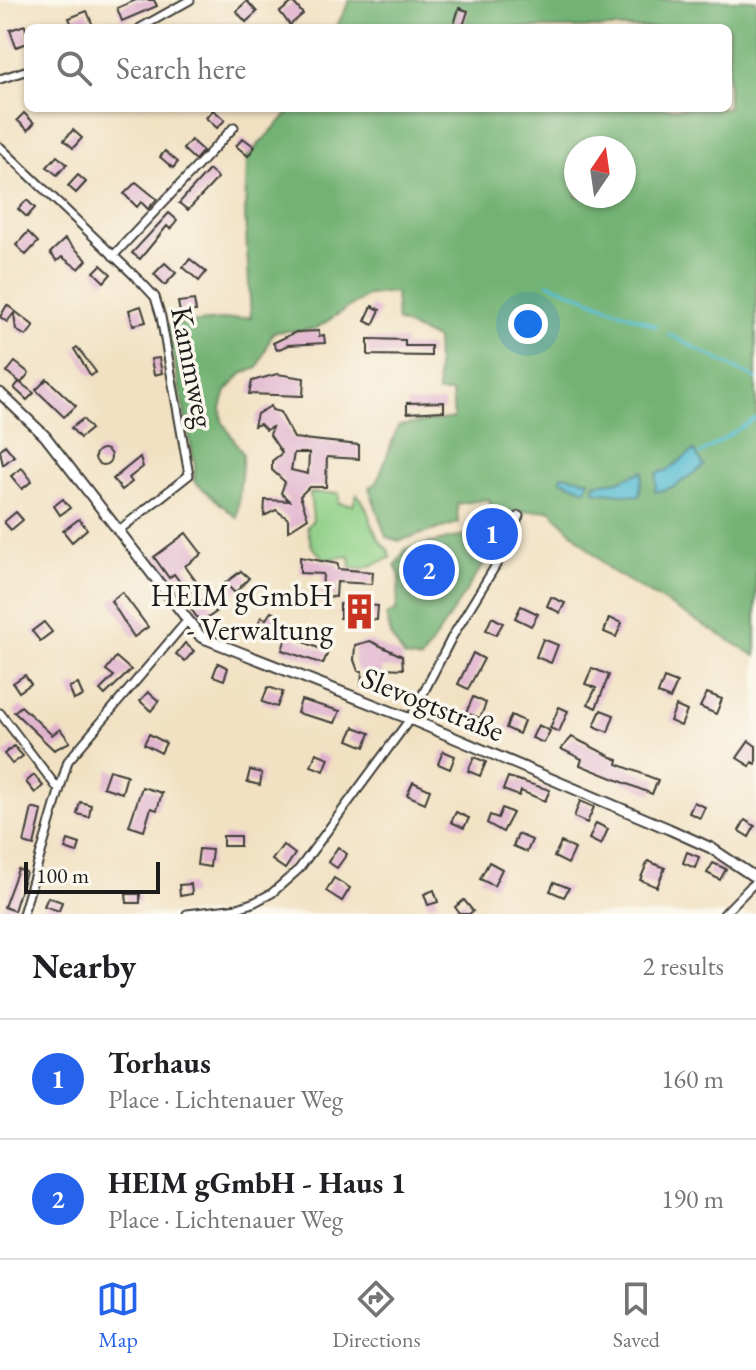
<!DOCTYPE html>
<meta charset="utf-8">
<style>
body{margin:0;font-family:"EB Garamond",serif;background:#f6f6f6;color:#202124}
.compass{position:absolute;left:564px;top:136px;width:72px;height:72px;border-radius:50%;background:#fff;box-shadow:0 2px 6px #0004;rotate:13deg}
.scale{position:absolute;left:24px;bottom:20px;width:136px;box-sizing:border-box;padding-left:8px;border:4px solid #1c1c1c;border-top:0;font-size:22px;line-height:28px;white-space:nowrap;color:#1c1c1c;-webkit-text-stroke:6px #fbf7ec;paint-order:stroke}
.you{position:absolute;left:528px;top:324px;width:28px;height:28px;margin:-20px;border:6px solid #fff;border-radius:50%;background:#1a73e8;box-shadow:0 0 0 12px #1a73e833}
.badge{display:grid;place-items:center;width:52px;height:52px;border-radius:50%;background:#2563eb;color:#fff;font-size:26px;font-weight:700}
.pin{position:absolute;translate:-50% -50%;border:4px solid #fff;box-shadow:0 2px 8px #0006}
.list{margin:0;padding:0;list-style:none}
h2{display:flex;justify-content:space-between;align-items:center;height:104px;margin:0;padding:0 32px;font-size:34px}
h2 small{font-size:26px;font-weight:400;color:#757577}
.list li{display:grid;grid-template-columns:52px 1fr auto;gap:24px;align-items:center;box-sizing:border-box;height:120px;padding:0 32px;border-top:2px solid #e0e0e0}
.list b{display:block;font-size:30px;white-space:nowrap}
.list p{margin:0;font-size:26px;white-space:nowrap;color:#757577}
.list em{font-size:26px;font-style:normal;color:#757577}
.icon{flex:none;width:44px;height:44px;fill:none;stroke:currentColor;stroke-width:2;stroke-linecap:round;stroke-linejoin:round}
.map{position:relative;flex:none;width:756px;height:914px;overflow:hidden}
.search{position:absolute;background:#fff;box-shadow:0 2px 6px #0004;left:24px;right:24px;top:24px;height:88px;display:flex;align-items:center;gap:20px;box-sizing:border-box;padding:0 28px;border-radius:12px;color:#757577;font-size:30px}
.sheet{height:344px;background:#fff}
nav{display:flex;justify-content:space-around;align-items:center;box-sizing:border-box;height:112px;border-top:2px solid #e0e0e0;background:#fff;font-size:22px;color:#757577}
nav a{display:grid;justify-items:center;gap:4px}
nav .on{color:#2563eb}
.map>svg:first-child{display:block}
</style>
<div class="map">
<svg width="756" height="914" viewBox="0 0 756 914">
<rect width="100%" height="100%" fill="#fbf7ec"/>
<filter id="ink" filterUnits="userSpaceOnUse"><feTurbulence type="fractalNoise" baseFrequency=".0125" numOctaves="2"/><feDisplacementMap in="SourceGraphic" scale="16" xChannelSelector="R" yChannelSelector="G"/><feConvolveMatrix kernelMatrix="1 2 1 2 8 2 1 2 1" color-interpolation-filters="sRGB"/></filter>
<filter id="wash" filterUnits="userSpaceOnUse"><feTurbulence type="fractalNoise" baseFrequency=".006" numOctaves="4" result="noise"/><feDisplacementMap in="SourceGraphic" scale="32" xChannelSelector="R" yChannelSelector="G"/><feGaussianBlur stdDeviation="1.8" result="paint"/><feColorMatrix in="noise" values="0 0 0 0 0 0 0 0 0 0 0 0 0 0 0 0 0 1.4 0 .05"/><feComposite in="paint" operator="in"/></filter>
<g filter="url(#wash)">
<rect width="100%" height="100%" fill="#f1e1c2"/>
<path fill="#8fd087" stroke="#567652" stroke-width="2" d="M 310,493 L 339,493 L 339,503 L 353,505 L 357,494 C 370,507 369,527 381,542 C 386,549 390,548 390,558 L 365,568 L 351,567 L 350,556 L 325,559 L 312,547 L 307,527 L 313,520 Z"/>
<g fill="#73b274" stroke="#486748" stroke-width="2" fill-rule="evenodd">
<path d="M 350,0 L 756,0 L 756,656 L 610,570 L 550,510 L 492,513 L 489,499 L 457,504 L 458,523 L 399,541 L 386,537 L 369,487 L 377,483 L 398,426 L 454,418 L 452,393 L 438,393 L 436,339 L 397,321 L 395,292 L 368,295 L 315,329 L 273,332 L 258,368 L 243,373 L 226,391 L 221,408 L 222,421 L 243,454 L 237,518 L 194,481 L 195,466 L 167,325 L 251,317 L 245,215 L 247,157 L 293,108 L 728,108 L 728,28 L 336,28 ZM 576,148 L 624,148 L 624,196 L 576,196 Z"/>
<polygon points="483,531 489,545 496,545 421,660 405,657 391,637 386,615 396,611 400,575 395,566 406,549"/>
</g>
<g fill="#54bcd2" stroke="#386c77" stroke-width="2">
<polygon points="694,450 704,466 674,487 655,492 657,473 668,470"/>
<polygon points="643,471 639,496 594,491 595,484 618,481"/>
<polygon points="562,475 589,480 586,490 561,480"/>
</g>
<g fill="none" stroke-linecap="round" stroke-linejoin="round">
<g stroke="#54bcd2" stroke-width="3">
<polyline points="548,283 656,326"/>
<polyline points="668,334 756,379"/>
<polyline points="700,454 756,418"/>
</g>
</g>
<g id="blocks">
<g fill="#e0b2ce" fill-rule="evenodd">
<polygon points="136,0 154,0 157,6 122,21 117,8"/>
<polygon points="247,1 257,12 246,22 236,11"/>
<polygon points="293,2 303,14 290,25 280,12"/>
<polygon points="459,8 468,11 465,20 462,28 453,28"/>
<polygon points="87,11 93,26 73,28 69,18"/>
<polygon points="25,25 28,43 16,47 10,30"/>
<polygon points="213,110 225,120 217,128 206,118"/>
<polygon points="24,113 34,123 28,130 17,120"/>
<polygon points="73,130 82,138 73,148 64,140"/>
<polygon points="243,138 255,147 248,156 236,146"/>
<polygon points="191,140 203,151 195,160 183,149"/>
<polygon points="165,151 178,162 173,168 160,157"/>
<polygon points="57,156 67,164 57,175 47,167"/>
<polygon points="209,170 218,178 188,210 179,203"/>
<polygon points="78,175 86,182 76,193 68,186"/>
<polygon points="136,182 157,199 148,209 141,202 137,207 124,194"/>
<polygon points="27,200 35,208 27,217 18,209"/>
<polygon points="169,213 177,220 170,229 167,226 140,259 132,253"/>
<polygon points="28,232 38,242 26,255 16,245"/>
<polygon points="65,239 87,260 79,269 62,257 57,261 50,253"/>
<polygon points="190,259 206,272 199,281 183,267"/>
<polygon points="165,263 176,273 165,285 154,274"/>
<polygon points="101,265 111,274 104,282 94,272"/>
<polygon points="194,300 196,311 180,313 178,302"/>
<polygon points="7,305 34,326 26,336 16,330 14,313 7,322 0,317"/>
<polygon points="141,306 146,322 133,325 129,310"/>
<polygon points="372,306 380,310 373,325 365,321"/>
<polygon points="319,331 319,336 324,335 325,343 288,345 277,350 273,343 296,332"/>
<polygon points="368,339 405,340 405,346 431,346 431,356 368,355"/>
<polygon points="77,347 96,372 91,376 74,349"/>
<polygon points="159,358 162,373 154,375 151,359"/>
<polygon points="15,362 29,373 21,383 7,372"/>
<polygon points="277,374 304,378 303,396 249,394 252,381"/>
<polygon points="47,379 76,406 64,417 36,390"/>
<polygon points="19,382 34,393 27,400 14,388"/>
<polygon points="444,402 444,411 407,413 407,403"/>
<path d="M 271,406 L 272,410 L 280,412 L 294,438 L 359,445 L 359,459 L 327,457 L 326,487 L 309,487 L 300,496 L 308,518 L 288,531 L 288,519 L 276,510 L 264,516 L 265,500 L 289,501 L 281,493 L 285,482 L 272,470 L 272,461 L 282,453 L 270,435 L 272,427 L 266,430 L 260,424 L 254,426 L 257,414 ZM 294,453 L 309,453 L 308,474 L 291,470 Z"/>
<polygon points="83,419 91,429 80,438 71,428"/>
<polygon points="5,445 14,456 3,465 0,450"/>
<circle cx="103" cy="457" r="8"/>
<polygon points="140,457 143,467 129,478 132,482 122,490 113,479"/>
<polygon points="22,468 32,481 22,489 11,476"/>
<polygon points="63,499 70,508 60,515 54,506"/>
<polygon points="16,512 23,520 11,530 4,522"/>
<polygon points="79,519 87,529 72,542 63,531"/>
<polygon points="495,525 499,541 490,543 486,528"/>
<polygon points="186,533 202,554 185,566 198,584 188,593 174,574 169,578 154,557"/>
<polygon points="300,557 338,564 338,569 373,572 372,584 337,582 336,597 322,596 323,574 300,573"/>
<polygon points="438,561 442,574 420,579 417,566"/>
<polygon points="241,571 249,578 235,593 225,583"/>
<polygon points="122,592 148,627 134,637 111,601"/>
<polygon points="551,597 565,603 560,613 547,606"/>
<polygon points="205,598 216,612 201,623 191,609"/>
<polygon points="354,599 363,600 363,605 378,606 377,620 340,618 340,604 353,605"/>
<polygon points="521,606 538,614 531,626 515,618"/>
<polygon points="271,612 281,616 277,629 258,624 261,617 266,619"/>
<polygon points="492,617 503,623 496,635 486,630"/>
<polygon points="609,618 622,623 616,637 604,632"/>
<polygon points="44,622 52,632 40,641 32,631"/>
<polygon points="287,635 328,652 323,664 282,650"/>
<polygon points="543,639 558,645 551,663 536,657"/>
<polygon points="370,641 402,656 403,669 382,668 382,686 361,685 362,671 358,671 354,660 355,645"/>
<polygon points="185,643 194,651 185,661 176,654"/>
<polygon points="473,653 484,659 468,689 458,684"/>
<polygon points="116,657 131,670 105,695 100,690 114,676 106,670"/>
<polygon points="218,663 228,668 224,680 213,676"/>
<polygon points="592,668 609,675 596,708 588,704 596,688 585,684"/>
<polygon points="25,675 31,684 19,692 13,683"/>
<polygon points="664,678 677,683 670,699 658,694"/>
<polygon points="78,684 83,696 74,700 69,687"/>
<polygon points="268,687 283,692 277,707 262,702"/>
<polygon points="148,692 159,701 151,711 140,701"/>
<polygon points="707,693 722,699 716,714 700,707"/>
<polygon points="473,697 486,703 480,718 466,713"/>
<polygon points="301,700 340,711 335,723 297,713"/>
<polygon points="21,706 52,735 60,729 70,742 54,750 14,712"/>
<polygon points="676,706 687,711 681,726 670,721"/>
<polygon points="559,707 568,711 559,732 550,728"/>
<polygon points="601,710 614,715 608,732 594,726"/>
<polygon points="511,715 524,721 519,734 506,728"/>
<polygon points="538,725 550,731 544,743 532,738"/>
<polygon points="354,727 370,733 365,747 348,740"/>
<polygon points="149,734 166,743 161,753 144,744"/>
<polygon points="572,737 618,760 617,764 658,780 652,794 580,765 582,759 561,749"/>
<polygon points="749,741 756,746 756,764 752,762 750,766 737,758"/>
<polygon points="14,746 23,756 12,764 4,754"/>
<polygon points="443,751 455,756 450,769 438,764"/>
<polygon points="316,753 329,758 324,771 311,766"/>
<polygon points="474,757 486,762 480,776 468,771"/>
<polygon points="109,770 127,775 122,793 103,787"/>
<polygon points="250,770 262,773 260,785 247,782"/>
<polygon points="34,775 43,786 35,793 26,782"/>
<polygon points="508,777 550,790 545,801 521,791 519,796 503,790"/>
<polygon points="413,782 430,790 425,803 407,795"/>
<polygon points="142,787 162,793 157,810 151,808 144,831 129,826"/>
<polygon points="580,801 594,807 587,823 574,817"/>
<polygon points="80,802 91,805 89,817 77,814"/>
<polygon points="694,802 705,807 700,818 689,813"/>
<polygon points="32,808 42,811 34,846 24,843"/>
<polygon points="502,808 513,813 503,832 487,823 490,815 498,818"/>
<polygon points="456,812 469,818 464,828 451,822"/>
<polygon points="745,820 755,826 749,837 739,831"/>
<polygon points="596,823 608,829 601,845 589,839"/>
<polygon points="518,834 532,840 527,852 513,846"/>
<rect x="223" y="836" width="17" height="10"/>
<polygon points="68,840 80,844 77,853 65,849"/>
<polygon points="561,842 575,849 568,864 554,857"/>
<polygon points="283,845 295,854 285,869 272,860"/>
<polygon points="338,847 347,854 337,868 328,862"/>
<polygon points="199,849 212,850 210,867 197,865"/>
<polygon points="687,852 699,857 695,868 683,863"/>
<polygon points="648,861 665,868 657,887 640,880"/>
<polygon points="489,862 502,869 494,886 480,879"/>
<polygon points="713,863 726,869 720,880 707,873"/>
<polygon points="18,869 26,872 14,911 4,907"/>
<polygon points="334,878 350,888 342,901 326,891"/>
<polygon points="554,882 569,888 564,897 550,891"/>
<polygon points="191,884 192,894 180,896 179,885"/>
<polygon points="434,890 438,902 428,905 424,894"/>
<polygon points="126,894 140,894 140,903 127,903"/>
<polygon points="48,897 62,902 59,911 44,906"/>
<polygon points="464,900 473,911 469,914 460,914 455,907"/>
</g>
</g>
</g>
<g filter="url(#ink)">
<use href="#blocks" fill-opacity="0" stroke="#3c3a35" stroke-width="2"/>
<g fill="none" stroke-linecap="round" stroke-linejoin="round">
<defs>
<g id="minor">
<polyline points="140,28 190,0"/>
<polyline points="0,79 28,70"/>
<polyline points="0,147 142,283 155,297 161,317 189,475 118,531"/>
<polyline points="113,256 234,127"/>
<polyline points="0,713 59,790"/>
<polyline points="23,914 68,761 186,622"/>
<polyline points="187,914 238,908 255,902 272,893 299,869 410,719 452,637 504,552 519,516"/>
<polyline points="724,914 756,881"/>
</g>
<polyline id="tertiary" points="0,393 45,436 201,637 410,719 669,829 711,848 756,878"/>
</defs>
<use href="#minor" stroke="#3c3a35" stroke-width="11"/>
<use href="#tertiary" stroke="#3c3a35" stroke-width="13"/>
<use href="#minor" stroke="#fff" stroke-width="7"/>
<use href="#tertiary" stroke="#fff" stroke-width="9"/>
</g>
</g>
<defs>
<symbol id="building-bare" viewBox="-9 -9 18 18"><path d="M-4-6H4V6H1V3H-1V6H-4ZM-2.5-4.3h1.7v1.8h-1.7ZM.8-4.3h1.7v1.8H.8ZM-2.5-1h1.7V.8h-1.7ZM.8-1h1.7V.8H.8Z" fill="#c8321e" stroke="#fbf7ec" stroke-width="2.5" paint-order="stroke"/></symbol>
</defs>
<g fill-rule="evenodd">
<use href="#building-bare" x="334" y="586" width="51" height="51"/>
</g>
<g text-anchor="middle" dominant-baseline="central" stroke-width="7" stroke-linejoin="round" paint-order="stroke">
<g font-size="30" fill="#1c1c1c" stroke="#fbf7ec">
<text transform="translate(193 367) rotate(79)">Kammweg</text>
<text transform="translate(433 704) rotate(22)">Slevogtstraße</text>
</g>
<g font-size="30" fill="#1c1c1c" stroke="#fbf7ec" text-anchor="end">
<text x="333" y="595">HEIM gGmbH<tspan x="333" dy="34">- Verwaltung</tspan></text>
</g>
</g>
</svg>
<svg class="compass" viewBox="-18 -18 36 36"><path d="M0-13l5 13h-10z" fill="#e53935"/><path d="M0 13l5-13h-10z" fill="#757577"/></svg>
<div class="scale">100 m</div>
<div class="you"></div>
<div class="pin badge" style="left:492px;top:534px">1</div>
<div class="pin badge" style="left:429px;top:570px">2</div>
<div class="search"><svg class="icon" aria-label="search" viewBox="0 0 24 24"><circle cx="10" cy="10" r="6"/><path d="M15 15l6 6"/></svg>Search here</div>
</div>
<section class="sheet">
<h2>Nearby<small>2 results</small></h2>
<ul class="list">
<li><span class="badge">1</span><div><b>Torhaus</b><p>Place · Lichtenauer Weg</p></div><em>160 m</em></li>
<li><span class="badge">2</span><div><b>HEIM gGmbH - Haus 1</b><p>Place · Lichtenauer Weg</p></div><em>190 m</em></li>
</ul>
</section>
<nav>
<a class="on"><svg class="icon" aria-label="map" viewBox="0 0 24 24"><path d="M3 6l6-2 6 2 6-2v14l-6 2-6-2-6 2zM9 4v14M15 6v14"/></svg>Map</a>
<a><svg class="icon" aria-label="directions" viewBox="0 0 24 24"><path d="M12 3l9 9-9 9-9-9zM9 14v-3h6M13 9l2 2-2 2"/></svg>Directions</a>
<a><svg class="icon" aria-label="saved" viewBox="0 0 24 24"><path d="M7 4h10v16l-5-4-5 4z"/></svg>Saved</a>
</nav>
